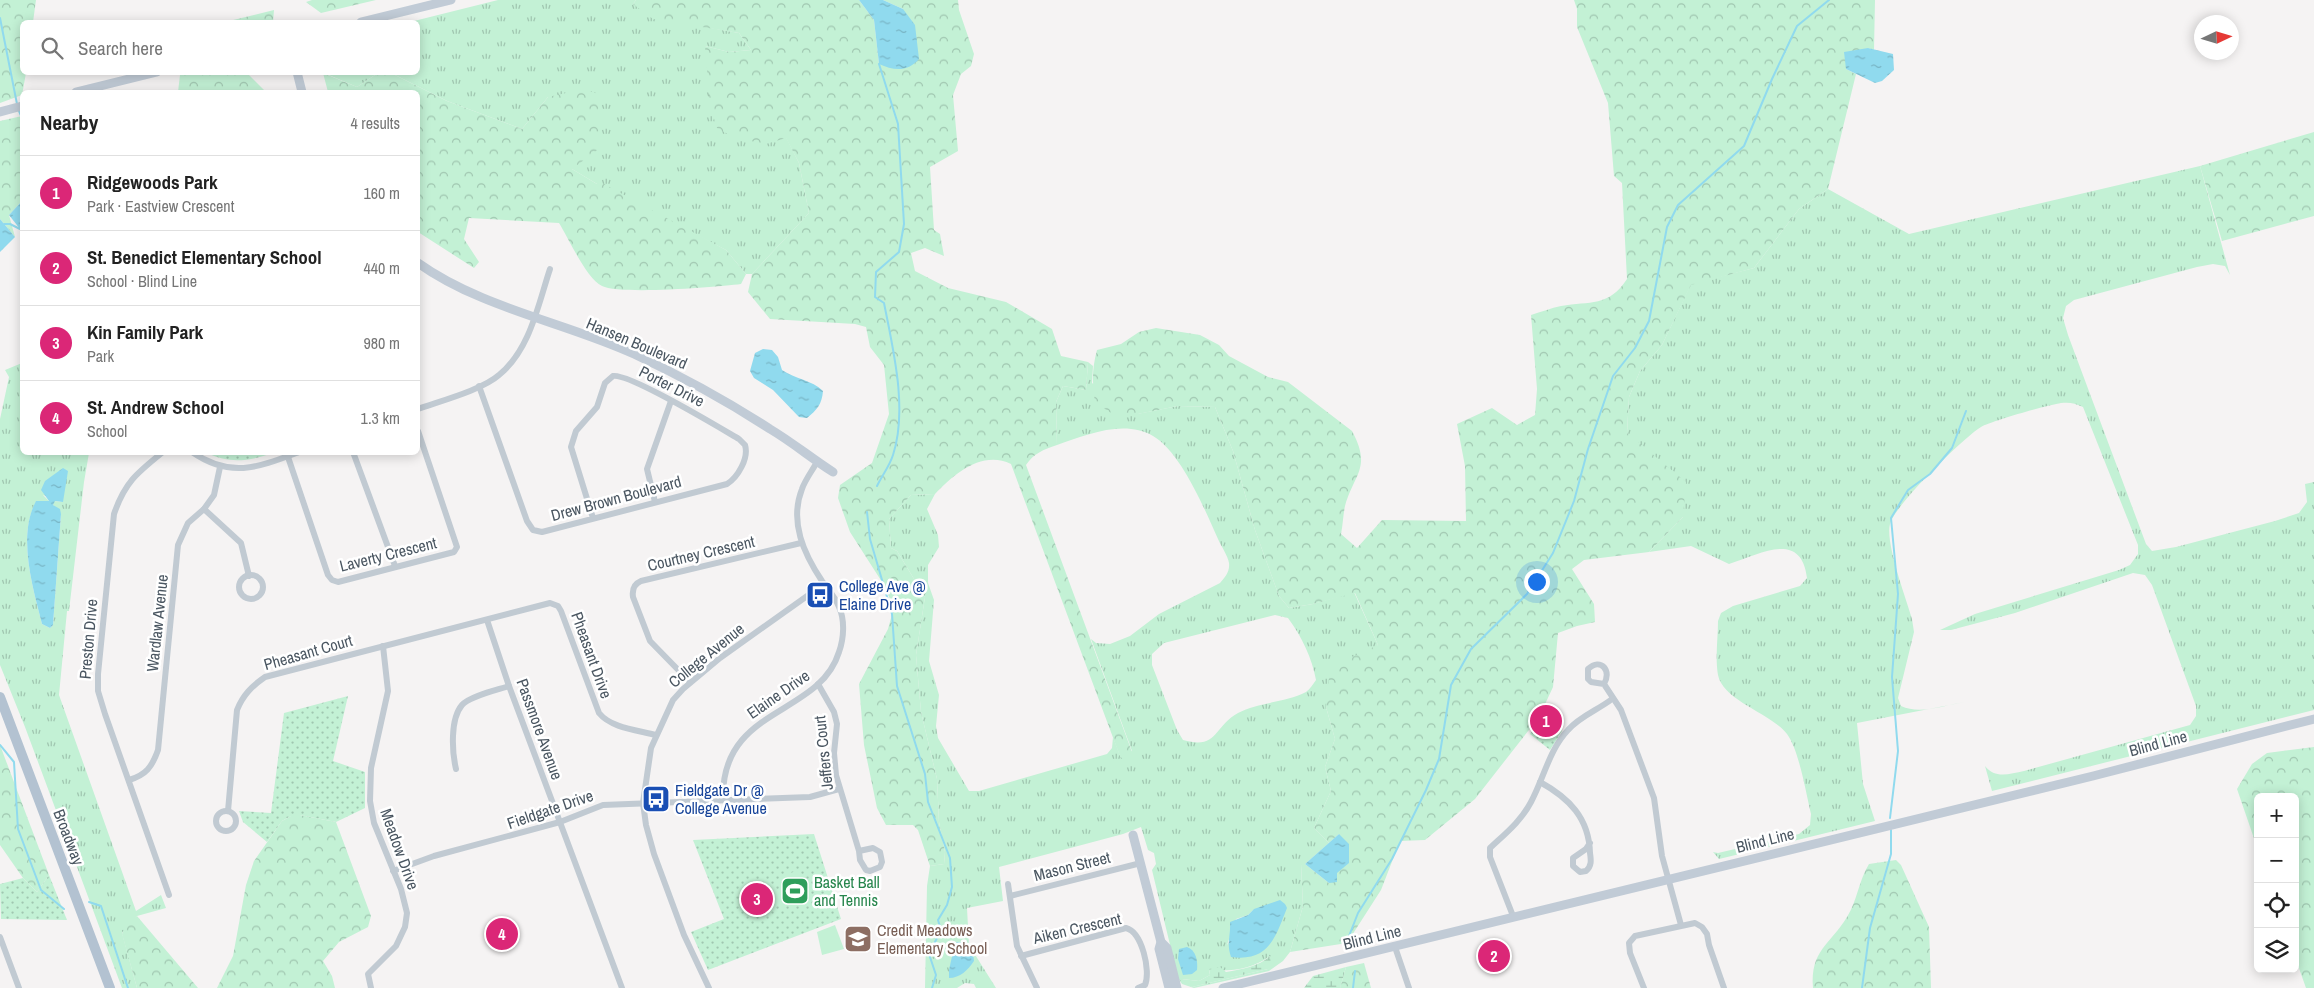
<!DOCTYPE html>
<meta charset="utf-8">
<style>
body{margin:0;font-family:"Archivo Narrow",sans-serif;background:#f2f2f2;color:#222}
.controls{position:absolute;right:15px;bottom:15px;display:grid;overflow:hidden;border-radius:8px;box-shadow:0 2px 12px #0003}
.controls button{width:45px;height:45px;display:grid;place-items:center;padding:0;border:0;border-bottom:1px solid #e0e0e0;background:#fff;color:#222;font:25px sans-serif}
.compass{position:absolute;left:2194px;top:15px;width:45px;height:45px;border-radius:50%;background:#fff;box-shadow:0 2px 12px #0003;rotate:86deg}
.you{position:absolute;left:1536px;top:581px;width:18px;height:18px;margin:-12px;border:4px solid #fff;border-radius:50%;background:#1a73e8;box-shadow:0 0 0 8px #1a73e833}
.badge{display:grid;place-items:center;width:32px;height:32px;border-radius:50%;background:#db2777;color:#fff;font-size:16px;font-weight:700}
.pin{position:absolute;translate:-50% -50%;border:2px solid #fff;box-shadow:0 1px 5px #0006}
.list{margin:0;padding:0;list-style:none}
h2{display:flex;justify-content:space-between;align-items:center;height:65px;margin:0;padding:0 20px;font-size:21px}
h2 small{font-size:16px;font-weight:400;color:#767676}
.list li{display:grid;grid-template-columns:32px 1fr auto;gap:15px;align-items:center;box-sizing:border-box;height:75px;padding:0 20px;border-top:1px solid #e0e0e0}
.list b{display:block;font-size:19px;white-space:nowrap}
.list p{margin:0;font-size:16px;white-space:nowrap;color:#767676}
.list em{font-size:16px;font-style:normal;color:#767676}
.icon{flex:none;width:28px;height:28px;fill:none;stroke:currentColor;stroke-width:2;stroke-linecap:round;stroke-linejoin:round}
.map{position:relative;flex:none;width:2314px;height:988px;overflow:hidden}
.search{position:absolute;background:#fff;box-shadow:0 2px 12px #0003;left:20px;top:20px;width:400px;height:55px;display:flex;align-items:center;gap:12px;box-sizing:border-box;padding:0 18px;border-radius:8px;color:#767676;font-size:19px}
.panel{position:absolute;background:#fff;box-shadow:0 2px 12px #0003;left:20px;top:90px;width:400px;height:365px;border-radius:8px}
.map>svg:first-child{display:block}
</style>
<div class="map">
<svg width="2314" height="988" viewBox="0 0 2314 988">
<defs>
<pattern id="grass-tufts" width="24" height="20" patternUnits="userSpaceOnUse" patternTransform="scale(1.25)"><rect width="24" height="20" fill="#c3f1d5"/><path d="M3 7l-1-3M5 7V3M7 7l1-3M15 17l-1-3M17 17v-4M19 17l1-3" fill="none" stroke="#a0c6b0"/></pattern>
<pattern id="forest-crowns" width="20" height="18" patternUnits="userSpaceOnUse" patternTransform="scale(1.25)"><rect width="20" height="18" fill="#c3f1d5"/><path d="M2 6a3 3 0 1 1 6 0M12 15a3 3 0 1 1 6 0" fill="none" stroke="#a0c6b0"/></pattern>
<pattern id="wetland-marsh" width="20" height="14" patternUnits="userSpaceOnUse" patternTransform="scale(1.25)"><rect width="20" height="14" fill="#c3f1d5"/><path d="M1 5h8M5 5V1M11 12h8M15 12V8" fill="none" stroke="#a0c6b0"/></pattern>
<pattern id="park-dots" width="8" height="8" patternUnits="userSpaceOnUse" patternTransform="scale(1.25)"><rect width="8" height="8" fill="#c3f1d5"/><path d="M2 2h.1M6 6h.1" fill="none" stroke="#a0c6b0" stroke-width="1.8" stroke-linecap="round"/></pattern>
<pattern id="water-ripples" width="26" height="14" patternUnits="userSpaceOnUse" patternTransform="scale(1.25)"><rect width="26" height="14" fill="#90daee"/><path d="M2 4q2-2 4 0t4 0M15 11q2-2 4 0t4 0" fill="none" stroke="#78b4c4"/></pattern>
</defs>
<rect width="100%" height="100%" fill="#f5f3f3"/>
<g fill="url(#grass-tufts)" fill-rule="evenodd">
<polygon points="498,0 636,0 633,4 711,28 739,33 751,50 729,52 705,46 786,137 799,163 809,213 752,274 746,274 726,250 597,184 572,169 548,97 522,129 447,101 391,73 418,72 418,22 410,22"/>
<polygon points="324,73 378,73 357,87"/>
<path d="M 2200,166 L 2230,275 L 2225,266 L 2213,264 L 2197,267 L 2074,300 L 2066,306 L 2063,318 L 2068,335 L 2146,544 L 2152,551 L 2176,547 L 2275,521 L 2299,513 L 2307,502 L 2305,484 L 2314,482 L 2314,710 L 1992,791 L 1985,766 C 1995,779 2009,774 2024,771 L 2190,725 L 2196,716 L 2196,706 L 2152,585 L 2145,575 L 2133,573 L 2015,613 L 1951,630 L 1940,630 L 1975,614 L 2119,570 L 2130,565 L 2138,554 L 2138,545 L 2083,407 C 2075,403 2069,402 2061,403 C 2048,405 1991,421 1981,427 C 1964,437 1894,506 1890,524 C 1885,543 1906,598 1912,619 L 1914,632 L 1898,698 L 1901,706 C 1920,715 1945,705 1965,702 L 1857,723 L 1863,784 L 1875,821 L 1719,859 L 1713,852 L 1718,853 L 1799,834 L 1810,825 L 1811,814 C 1806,793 1799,750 1787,734 C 1771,713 1723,701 1718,675 C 1715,658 1718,638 1718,621 L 1721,613 L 1733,606 L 1800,586 L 1807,578 C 1801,530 1761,554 1729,564 L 1691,546 L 1649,552 L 1683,517 L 1627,433 L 1629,397 L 1640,371 L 1662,345 L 1691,284 L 1754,268 L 1799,209 L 1828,189 L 1909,234 Z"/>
<path d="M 1088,362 L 1093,366 L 1092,383 L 1137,414 L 1178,406 L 1215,407 L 1233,451 L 1255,530 L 1279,596 L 1289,608 L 1313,604 L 1354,592 L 1378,645 L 1326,707 L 1335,739 L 1325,767 L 1331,791 L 1314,828 L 1329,843 L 1305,864 L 1301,865 L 1303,906 L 1290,952 L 1283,961 L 1269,971 L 1194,988 L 1182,984 L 1178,978 L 1152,870 L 1156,864 L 1154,853 L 1148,850 L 1141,827 L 1123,834 L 999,867 L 1003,901 L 967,908 L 969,945 L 996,988 L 976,988 L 974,984 L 965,983 L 957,988 L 925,988 L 927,886 L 930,866 L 944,864 L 945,852 L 939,822 L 937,779 L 921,712 L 916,655 L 925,597 L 897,551 L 891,548 L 889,519 L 911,495 L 935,494 L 927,509 L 938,535 L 939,547 L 928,565 L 928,583 L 934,600 L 929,661 L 939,695 L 936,726 L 938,738 L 969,791 L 979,791 L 1107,754 L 1112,748 L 1113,737 L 1121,758 L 1132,751 L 1091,639 L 1096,643 L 1110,644 L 1130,636 L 1159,614 L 1220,583 C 1225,577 1230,572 1229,563 C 1228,556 1221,546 1218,539 C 1205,510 1181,452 1153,436 C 1124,419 1086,435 1057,445 L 1056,402 L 1063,386 L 1086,390 ZM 1275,615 L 1288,618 C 1302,637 1312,658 1316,680 C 1313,684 1310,689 1306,692 C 1285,703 1258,702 1238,713 C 1213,727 1218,750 1183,740 L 1177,730 L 1152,665 L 1152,654 L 1164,643 ZM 1254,909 L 1227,945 L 1236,919 L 1248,915 ZM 1270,956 L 1268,969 L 1192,987 L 1182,979 L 1199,981 L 1210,975 L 1209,970 C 1232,972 1252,969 1270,956 Z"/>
<path d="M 22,363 L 22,452 L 89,453 L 84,482 L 69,611 L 67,611 L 59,695 L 136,911 L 161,895 L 166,908 L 137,916 L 122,933 L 137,988 L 122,988 L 25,727 L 0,665 L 0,419 L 9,377 L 5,370 ZM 43,495 L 63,502 L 54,501 L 53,505 L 61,514 L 53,625 L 50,628 L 42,624 C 33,588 17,536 36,502 L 49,501 Z"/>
</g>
<g fill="url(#forest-crowns)">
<polygon points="0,0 36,0 33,22 22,22 22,72 26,73 22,95 0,103"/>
<polygon points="312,0 376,0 321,13 306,2"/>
<path d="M 636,0 L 859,0 L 874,20 L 879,64 L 903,9 L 883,0 L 958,0 L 959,10 L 974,54 L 971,66 L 961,74 L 953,95 L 958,151 L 930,167 L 934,230 L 940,234 L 944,256 L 925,248 L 911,253 L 915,271 L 948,288 L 1006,302 L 1052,329 L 1061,356 L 1088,362 L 1086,390 L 1063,386 L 1056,402 L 1057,445 C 1043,450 1034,453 1026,465 L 1132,752 L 1121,759 L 1011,464 C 982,450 954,474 935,494 L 911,495 L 889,519 L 891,548 L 897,551 L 925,597 L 916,655 L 921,712 L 937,779 L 939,822 L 945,852 L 944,864 L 930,866 L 918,830 L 913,825 L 886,825 L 877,808 L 864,745 L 859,684 L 888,629 L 894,607 L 882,582 L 850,532 L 838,498 L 840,485 L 872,463 L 889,414 L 884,365 L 870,347 L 866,327 L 855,324 L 770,319 L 748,292 L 752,274 L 809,213 L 799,163 L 786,138 L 766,144 L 735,138 L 717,128 L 710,106 L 705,46 L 729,52 L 751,50 L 739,33 L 653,19 L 633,4 Z"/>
<path d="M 1574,0 L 1875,0 L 1874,50 L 1868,48 L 1846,69 L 1856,74 L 1828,189 L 1799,209 L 1754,268 L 1691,285 L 1662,345 L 1640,371 L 1629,397 L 1627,433 L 1686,482 L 1683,517 L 1649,552 L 1584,560 L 1572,569 L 1594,604 L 1595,622 L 1577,626 L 1558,633 L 1553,687 L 1539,717 L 1475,799 L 1425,840 L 1400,841 L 1381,890 L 1347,943 L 1290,952 L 1303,906 L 1301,864 L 1305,864 L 1329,883 L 1337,873 L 1339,834 L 1329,843 L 1314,828 L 1331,791 L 1325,767 L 1335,739 L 1326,707 L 1330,667 L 1378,645 L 1355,593 L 1313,604 L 1289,608 L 1279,596 L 1255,530 L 1233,451 L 1215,407 L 1178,406 L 1118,418 L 1095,402 C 1092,383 1092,368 1097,350 L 1121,344 L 1139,332 L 1156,328 L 1200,335 L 1219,345 L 1229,356 L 1268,377 L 1288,382 L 1352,431 C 1372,468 1354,474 1345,506 C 1343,515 1343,525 1341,534 L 1357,548 L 1382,520 L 1466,521 L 1465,466 L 1457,424 L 1492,408 L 1517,425 L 1535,415 L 1537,389 L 1531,315 C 1541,312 1551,308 1561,306 C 1590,301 1609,307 1627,279 L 1622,183 L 1614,176 L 1608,103 L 1577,27 L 1577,9 Z"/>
<polygon points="274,10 273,22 225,22"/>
<polygon points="201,72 247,73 266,92 178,92 180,75"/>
<path d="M 323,73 L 357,87 L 378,73 L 391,73 L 447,101 L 522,129 L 548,97 L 584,89 L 598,94 L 600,148 L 572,169 L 597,184 L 604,184 L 726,250 L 746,274 L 741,284 C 718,287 620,295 602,286 C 586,278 569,239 559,223 L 469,218 L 464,239 L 479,262 L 474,268 L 418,232 L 418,92 L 328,92 Z"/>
<polygon points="22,116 22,201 9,215 15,237 0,219 0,121"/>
<polygon points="2314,132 2314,216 2222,241 2200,166"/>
<polygon points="0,745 49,875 37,892 23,878 0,845"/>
<polygon points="2314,747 2314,988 2306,988 2295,957 2295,797 2258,797 2258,850 2237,789 2252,764 2267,753"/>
<polygon points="293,815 300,815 336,822 371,916 368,927 339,942 323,961 332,976 335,988 217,988 233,956 246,885 254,861 282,821"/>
<path d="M 1896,860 L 1901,865 L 1929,927 L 1931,988 L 1813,988 C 1810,950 1830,945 1847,917 C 1857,901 1859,880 1869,864 Z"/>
<polygon points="137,916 198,988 137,988 122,934 127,923"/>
<polygon points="1364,963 1371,988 1340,988 1346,967"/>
</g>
<g fill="url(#wetland-marsh)">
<path d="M 1270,956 L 1271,966 L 1268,969 L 1192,987 L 1183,983 L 1181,979 L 1199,981 L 1210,975 L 1209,969 L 1220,967 L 1226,972 C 1242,969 1258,967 1270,956 Z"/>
<polygon points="1346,967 1340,988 1304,988 1313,976"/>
</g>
<g fill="url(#park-dots)">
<path d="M 207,453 L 273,453 C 249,461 230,464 207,453 Z"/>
<polygon points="348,696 333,761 365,772 365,808 336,822 300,815 289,817 282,821 267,842 243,822 239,811 271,813 284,713"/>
<polygon points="1546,710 1562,731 1550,750 1530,734"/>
<polygon points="814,834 841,919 708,970 691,932 724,919 693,840"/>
<polygon points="49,875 67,920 1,919 0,884 23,878 37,892"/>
</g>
<g fill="#c3f1d5">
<polygon points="797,870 809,895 780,908 774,895 790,888 785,876"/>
<polygon points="835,925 844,949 822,955 817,932"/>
</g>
<g fill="url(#water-ripples)">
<path d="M 859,0 L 883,0 L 903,9 L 915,25 L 919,59 C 908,72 894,71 879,64 L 874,20 Z"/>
<polygon points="1868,48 1893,54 1894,70 1882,81 1875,83 1846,69 1844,52"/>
<polygon points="22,201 22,228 20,229 9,215"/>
<polygon points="0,219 15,237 0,252"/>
<path d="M 763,349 L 772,350 L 778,357 L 782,370 C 795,379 812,380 823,391 C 822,404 817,410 807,418 L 799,417 L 773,390 L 754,378 L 750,371 L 755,353 Z"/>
<path d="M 63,468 L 68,471 L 63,502 L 55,501 L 53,505 L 60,509 L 61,514 L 53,625 L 50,628 L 42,624 C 33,588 17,536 36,501 L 49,501 L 41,490 L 45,481 Z"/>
<polygon points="1339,834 1349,844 1349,863 1337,873 1337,882 1329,883 1305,864"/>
<path d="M 1280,900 L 1285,904 L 1287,908 C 1275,938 1269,962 1231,957 C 1226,942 1231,936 1230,922 L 1248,915 L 1254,909 Z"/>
<path d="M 958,942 L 965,943 L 973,953 L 974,961 C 968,970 960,978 949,978 L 949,970 L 955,943 Z"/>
<path d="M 1187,947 C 1196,950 1198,961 1197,970 L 1192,974 L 1183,975 L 1178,959 L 1179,949 Z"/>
</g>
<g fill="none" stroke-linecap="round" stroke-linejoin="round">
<g stroke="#90daee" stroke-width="2">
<polyline points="0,18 17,104"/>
<polyline points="19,111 22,118"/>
<polyline points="4,224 10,224 20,229"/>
<path d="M 877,486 C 882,476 890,465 893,455 C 908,409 893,349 884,303 L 875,297 L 876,272 L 899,252 L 904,224 L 898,124 L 879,64"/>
<polyline points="867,512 870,539 892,614 897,686 925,774 928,802 950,858 952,887 947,905 938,920 941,930 929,954 936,975 932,988"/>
<polyline points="0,745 14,762 18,829 41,890 64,909"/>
<polyline points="1890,818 1898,751 1892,677 1898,594 1891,518 1908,490 1930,474 1952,448 1966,411"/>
<polyline points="89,902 101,906 128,988"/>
<polyline points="1349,936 1358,913 1392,859 1426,790 1439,759 1451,685 1471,649 1527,594 1553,553 1574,501 1588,449 1613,376 1635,348 1649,321 1667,227 1678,205 1744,146 1772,79 1797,26 1829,0"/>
<polyline points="1353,988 1355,971"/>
<polyline points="1862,988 1870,928 1891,854 1891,830"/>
</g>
<g stroke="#c1cad2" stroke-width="6">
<path d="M 479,386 L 527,521 L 533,530 L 542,532 L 727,484 C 738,477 749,458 745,445 L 739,439 C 720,428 629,373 613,376 L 605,383 L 597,407 L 576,431 L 571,447 L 593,518"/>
<path d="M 418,409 C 440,401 482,390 499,375 C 530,350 538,305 550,269"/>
<path d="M 163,452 C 137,473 125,482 114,514 L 98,674 L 98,691 L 105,714 L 169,895"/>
<path d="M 192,452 C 231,479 259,467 299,452"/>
<polyline points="353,452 395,566"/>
<polyline points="288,457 328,575 332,580 338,582 454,552 457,547 418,431"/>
<polyline points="655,502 647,469 671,401"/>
<polyline points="204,509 241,543 249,576"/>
<circle cx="251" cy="587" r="12"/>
<polyline points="487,620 509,686 622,988"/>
<path d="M 690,682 L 650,641 L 633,597 C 632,590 634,584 641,581 L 801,543"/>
<polyline points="818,684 834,712 837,724 834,753 836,775 859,851 860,860 866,870 870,871 880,867 882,862 880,852 873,848 859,851"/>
<path d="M 1604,684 L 1591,682 L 1588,679 L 1588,669 C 1601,657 1612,671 1604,684 L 1621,710 L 1654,798 L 1662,856 L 1681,925"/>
<path d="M 456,769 C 452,752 450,719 462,705 C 470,696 497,690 509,686"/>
<path d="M 129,780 C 146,775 152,767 158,750 L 178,545 L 188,523 L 204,509 L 214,495 L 220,467"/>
<path d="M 1540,782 C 1569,798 1589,818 1590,853 C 1591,860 1592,866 1586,871 L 1580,872 L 1573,866 L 1573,858 L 1586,849 L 1590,843"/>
<path d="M 723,799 C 721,706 819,717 839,652 C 844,638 845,620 839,607 C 836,598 828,589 822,581 C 804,554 789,522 802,489 C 805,480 812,471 817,462"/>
<path d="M 228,811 L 237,710 C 243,695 252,686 265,677 L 550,603 L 558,606 L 561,611 L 599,713 C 611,728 637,730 656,735"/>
<circle cx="226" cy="821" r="10"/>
<polyline points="393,871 434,856 560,822 603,805 810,797 839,789"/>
<polyline points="1008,884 1017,946 1037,988"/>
<polyline points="1010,896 1141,863"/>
<path d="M 1513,916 L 1490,857 L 1490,848 C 1506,833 1521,821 1531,802 C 1544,778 1549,750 1568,730 C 1580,716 1598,710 1612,699"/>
<polyline points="0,937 19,988"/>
<polyline points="1395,947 1409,988"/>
<path d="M 1021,956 L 1126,928 C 1142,932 1151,971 1145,985 L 1138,988"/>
<polyline points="371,988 368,974 396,946 405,927 407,913 401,889 374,823 370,801 371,768 388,691 383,646"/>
<polyline points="709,988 684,935 654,854 646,825 643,803 651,748 673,700 683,689 720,658 824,584"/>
<polyline points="1644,988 1630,953 1629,943 1635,936 1695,923 1702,927 1707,934 1709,945 1724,988"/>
</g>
<g stroke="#c1cbd6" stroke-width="9">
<polyline points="361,22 451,0"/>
<polyline points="297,72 302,92"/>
<polyline points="76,92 157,72"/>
<polyline points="0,112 22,106"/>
<path d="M 418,263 C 481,308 564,322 634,354 C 681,376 727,401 770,429 C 792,442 811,458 833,472"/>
<polyline points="1133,835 1161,942 1159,949 1169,988"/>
<polyline points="1161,942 1167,948 1177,988"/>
<polyline points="1223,988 2093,776 2314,719"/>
</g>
<polyline stroke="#b3c2d1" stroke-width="10" points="0,697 110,988"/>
</g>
<defs>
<symbol id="bus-square" viewBox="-11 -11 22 22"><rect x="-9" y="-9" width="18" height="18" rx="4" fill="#1a4fb4" stroke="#fff"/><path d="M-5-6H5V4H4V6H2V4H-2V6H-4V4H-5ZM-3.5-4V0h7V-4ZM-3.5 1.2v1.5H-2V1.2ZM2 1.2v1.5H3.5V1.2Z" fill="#fff"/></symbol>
<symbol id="stadium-square" viewBox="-11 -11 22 22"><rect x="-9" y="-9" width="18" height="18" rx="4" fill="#2e9e5b" stroke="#fff"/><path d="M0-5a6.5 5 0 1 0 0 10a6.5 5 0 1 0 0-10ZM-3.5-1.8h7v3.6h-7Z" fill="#fff"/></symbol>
<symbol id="school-square" viewBox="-11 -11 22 22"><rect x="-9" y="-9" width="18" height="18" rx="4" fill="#8d6e63" stroke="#fff"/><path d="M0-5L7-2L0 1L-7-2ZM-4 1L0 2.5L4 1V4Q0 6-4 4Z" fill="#fff"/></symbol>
</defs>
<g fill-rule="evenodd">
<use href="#bus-square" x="804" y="579" width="32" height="32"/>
<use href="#bus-square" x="640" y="783" width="32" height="32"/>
<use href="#stadium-square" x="779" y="875" width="32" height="32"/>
<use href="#school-square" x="842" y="923" width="32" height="32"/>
</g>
<g text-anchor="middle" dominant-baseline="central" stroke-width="5" stroke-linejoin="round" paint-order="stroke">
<g font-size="16" fill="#4a5661" stroke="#fff">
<text transform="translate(637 343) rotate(23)">Hansen Boulevard</text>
<text transform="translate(672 386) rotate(27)">Porter Drive</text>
<text transform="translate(616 498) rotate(-15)">Drew Brown Boulevard</text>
<text transform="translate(701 553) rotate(-13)">Courtney Crescent</text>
<text transform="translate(388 554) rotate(-14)">Laverty Crescent</text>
<text transform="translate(157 623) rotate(-84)">Wardlaw Avenue</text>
<text transform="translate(88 639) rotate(-85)">Preston Drive</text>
<text transform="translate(308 652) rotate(-16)">Pheasant Court</text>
<text transform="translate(592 655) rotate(70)">Pheasant Drive</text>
<text transform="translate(706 655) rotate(-39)">College Avenue</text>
<text transform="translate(778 694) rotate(-35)">Elaine Drive</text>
<text transform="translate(540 729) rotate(70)">Passmore Avenue</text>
<text transform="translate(2158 743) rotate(-15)">Blind Line</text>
<text transform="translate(823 753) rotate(-96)">Jeffers Court</text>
<text transform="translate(550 809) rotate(-19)">Fieldgate Drive</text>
<text transform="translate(69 837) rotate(69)">Broadway</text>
<text transform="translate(1765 840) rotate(-14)">Blind Line</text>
<text transform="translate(400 849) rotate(70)">Meadow Drive</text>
<text transform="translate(1072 866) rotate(-14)">Mason Street</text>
<text transform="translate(1077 928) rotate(-13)">Aiken Crescent</text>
<text transform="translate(1372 937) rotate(-14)">Blind Line</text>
</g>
<g font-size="16" fill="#164399" stroke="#fff" text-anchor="start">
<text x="839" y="586">College Ave @<tspan x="839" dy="18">Elaine Drive</tspan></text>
<text x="675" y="790">Fieldgate Dr @<tspan x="675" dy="18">College Avenue</tspan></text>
</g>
<g font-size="16" fill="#27864d" stroke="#fff" text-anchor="start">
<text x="814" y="882">Basket Ball<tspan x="814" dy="18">and Tennis</tspan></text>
</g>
<g font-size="16" fill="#785e54" stroke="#fff" text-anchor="start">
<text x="877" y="930">Credit Meadows<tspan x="877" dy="18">Elementary School</tspan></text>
</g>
</g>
</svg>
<div class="controls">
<button>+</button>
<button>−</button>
<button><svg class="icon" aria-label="locate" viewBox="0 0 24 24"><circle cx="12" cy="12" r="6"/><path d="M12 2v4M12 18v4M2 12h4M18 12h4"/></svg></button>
<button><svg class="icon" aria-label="layers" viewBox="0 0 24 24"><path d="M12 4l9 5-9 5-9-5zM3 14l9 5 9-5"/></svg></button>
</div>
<svg class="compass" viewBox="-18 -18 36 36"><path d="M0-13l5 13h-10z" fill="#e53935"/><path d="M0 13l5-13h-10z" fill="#767676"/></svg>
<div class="you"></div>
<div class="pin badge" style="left:1546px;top:721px">1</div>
<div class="pin badge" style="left:1494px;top:956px">2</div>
<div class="pin badge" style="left:757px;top:899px">3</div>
<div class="pin badge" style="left:502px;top:934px">4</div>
<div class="search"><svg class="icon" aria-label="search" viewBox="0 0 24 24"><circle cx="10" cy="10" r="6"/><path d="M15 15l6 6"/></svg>Search here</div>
<section class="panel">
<h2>Nearby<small>4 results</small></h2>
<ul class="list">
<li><span class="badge">1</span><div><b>Ridgewoods Park</b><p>Park · Eastview Crescent</p></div><em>160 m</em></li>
<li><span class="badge">2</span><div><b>St. Benedict Elementary School</b><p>School · Blind Line</p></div><em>440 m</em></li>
<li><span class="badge">3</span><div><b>Kin Family Park</b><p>Park</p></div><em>980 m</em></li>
<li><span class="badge">4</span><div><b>St. Andrew School</b><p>School</p></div><em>1.3 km</em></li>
</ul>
</section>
</div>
